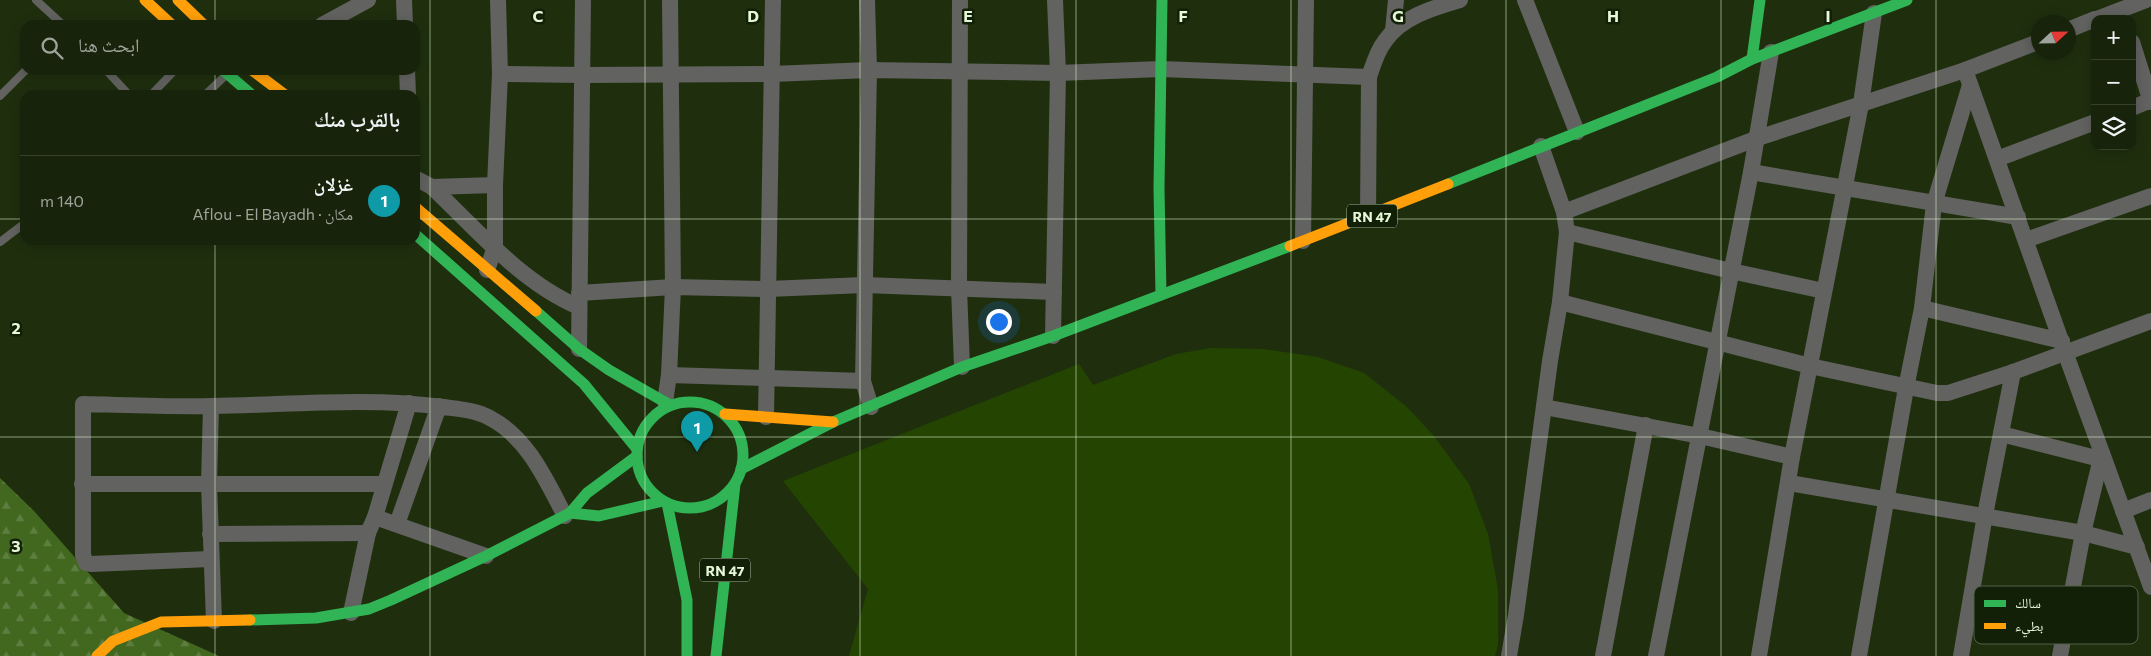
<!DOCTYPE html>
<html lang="ar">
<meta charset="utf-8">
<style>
body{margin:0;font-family:Commissioner,"Noto Naskh Arabic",sans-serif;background:#202b13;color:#f1f3f6;direction:rtl}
.controls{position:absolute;right:15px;top:15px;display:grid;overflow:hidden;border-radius:10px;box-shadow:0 2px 12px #0003}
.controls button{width:45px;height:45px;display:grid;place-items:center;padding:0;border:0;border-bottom:1px solid #36402b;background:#17230a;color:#f1f3f6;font:25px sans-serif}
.compass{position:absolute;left:2031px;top:15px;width:45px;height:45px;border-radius:50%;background:#17230a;box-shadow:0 2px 12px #0003;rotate:68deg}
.you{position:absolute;left:998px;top:321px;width:18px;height:18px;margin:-12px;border:4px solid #fff;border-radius:50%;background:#1a73e8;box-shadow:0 0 0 8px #1a73e833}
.badge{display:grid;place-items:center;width:32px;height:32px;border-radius:50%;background:#8bbbb9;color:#fff;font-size:16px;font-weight:700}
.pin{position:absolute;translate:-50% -41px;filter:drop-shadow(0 1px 2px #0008)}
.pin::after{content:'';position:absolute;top:26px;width:18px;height:15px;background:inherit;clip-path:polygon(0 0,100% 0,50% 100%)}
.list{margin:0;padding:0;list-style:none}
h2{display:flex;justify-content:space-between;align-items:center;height:65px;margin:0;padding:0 20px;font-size:21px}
h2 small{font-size:16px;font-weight:400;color:#9ea49c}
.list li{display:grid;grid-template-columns:32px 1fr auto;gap:15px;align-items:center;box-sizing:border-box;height:90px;padding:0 20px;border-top:1px solid #36402b}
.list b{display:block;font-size:19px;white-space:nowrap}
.list p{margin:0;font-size:16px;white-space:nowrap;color:#9ea49c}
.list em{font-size:16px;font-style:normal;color:#9ea49c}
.icon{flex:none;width:28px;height:28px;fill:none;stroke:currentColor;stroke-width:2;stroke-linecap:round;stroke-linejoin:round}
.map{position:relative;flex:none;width:2151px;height:656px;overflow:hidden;direction:ltr}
.search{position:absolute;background:#17230a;box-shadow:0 2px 12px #0003;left:20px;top:20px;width:400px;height:55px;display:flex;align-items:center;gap:12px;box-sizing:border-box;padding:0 18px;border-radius:15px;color:#9ea49c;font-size:19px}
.panel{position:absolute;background:#17230a;box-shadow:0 2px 12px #0003;left:20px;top:90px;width:400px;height:155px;border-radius:15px;direction:rtl}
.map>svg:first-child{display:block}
</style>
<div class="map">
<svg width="2151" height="656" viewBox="0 0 2151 656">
<defs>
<pattern id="forest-firs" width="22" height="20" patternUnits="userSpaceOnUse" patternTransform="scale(1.25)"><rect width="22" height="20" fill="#426820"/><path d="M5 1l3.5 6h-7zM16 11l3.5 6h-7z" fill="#5d7e40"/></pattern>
</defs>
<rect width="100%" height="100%" fill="#1f2f0e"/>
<polygon fill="#244502" points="1211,348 1263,349 1318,357 1364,373 1407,407 1434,436 1469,484 1488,534 1498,590 1498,645 1495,656 849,656 868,589 783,481 1079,364 1093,385 1176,354"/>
<polygon fill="url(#forest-firs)" points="0,478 34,511 124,613 219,656 0,656"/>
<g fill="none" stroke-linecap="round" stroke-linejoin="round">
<g stroke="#626260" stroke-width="8">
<polyline points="36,0 63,25"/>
<polyline points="106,70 129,95"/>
<polyline points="151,95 175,70"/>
<polyline points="205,95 226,75"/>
<polyline points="0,96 26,70"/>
<polyline points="0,242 25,223"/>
</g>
<g stroke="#626260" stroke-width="16">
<polyline points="404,0 405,25"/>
<polyline points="867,0 869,70 863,381 871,407"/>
<polyline points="960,0 959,288 962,367"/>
<polyline points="1525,0 1577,132"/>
<polyline points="2097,19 2146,0"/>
<polyline points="322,25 368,0"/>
<polyline points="2068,30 2095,19"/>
<polyline points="1393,31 1396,0"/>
<polyline points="2132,42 2151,102"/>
<polyline points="407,70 408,95"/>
<polyline points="1965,70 2065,352 2151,587"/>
<path d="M 500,74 L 583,75 L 772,74 L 869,70 L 1058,73 L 1161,69 L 1369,77 C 1373,65 1377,51 1385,41 C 1401,17 1433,8 1460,0"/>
<polyline points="2132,108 2151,100"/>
<polyline points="1997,159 2095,122"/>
<polyline points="1751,172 2018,217"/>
<polyline points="415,178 432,187 495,185"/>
<path d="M 432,187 C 477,230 522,283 579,307"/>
<polyline points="1564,212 1758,138 1965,70 2038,42"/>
<polyline points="1368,217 1369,77"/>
<polyline points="1567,232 1731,271 1824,291"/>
<polyline points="2026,240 2151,196"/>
<polyline points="1303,241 1306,0"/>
<polyline points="487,270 495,247 495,185 500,74 498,0"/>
<polyline points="579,293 673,287 768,289 864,285 1054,292"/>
<polyline points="1560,302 1810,366 1937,393 1948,393 2013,372 2151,321"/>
<polyline points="1922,308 2062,341"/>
<polyline points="1053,336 1058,73 1055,0"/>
<polyline points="579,349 583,0"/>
<polyline points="669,375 863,381"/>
<polyline points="665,402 669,375 673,287 670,0"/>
<polyline points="211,406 209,484 214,621"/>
<polyline points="1544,407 1700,436 1792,457"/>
<polyline points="766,417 773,0"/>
<polyline points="2001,434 2100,459"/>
<polyline points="1789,483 2083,533 2137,547"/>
<polyline points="82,484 384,484"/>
<polyline points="2123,511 2151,500"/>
<polyline points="375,517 409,403"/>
<polyline points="397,524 439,406"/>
<polyline points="210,534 368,533"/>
<path d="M 210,559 L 91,564 L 86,563 L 83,555 L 83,404 C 126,405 169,407 212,406 C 288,405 366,397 443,407 C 458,409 476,410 490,418 C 528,438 546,480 565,516"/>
<polyline points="351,613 368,533 375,517 486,556"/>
<polyline points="1509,656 1516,615 1550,361 1560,302 1567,232 1564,212 1541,146"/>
<polyline points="1603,656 1646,425"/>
<polyline points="1656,656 1751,172 1771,52"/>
<polyline points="1759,656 1792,457 1861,104 1874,13"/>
<polyline points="1859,656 1906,388 1922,308 1934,204 1970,85"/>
<polyline points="1961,656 1985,515 2013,372"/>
<polyline points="2060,656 2083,533 2102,454"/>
</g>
<g stroke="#30b455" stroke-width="11">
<polyline points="1752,59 1760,0"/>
<polyline points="223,70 252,95"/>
<polyline points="1448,184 1717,77 1752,59 1907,0"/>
<polyline points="415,234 584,384 637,449"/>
<polyline points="1161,295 1159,188 1162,0"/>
<polyline points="536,311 579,349 609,370 670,405"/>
<circle cx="690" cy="455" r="53"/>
<polyline points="741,469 833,422 962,367 1053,336 1290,246"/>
<polyline points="667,503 687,600 687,656"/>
<polyline points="570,513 599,516 663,501"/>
<polyline points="250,620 316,618 369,609 391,600 486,556 570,513 587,493 637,456"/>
<polyline points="716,656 735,484"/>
</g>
<g stroke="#ff9f0a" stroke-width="11">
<polyline points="145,0 172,25"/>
<polyline points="178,0 204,25"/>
<polyline points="252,70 285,95"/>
<polyline points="415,207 536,311"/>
<polyline points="1290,246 1448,184"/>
<polyline points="725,414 833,422"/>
<polyline points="97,656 113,641 161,622 250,620"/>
</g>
</g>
<path fill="none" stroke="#e5f9d9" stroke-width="1" stroke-opacity="0.55" d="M 215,0 L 215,25M 430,0 L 430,656M 645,0 L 645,656M 860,0 L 860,656M 1076,0 L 1076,656M 1291,0 L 1291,656M 1506,0 L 1506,656M 1721,0 L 1721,656M 1936,0 L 1936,656M 215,70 L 215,95M 0,219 L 25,219M 415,219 L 2151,219M 215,240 L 215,656M 0,437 L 2151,437"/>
<g text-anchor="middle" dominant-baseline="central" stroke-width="5" stroke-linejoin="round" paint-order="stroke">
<g fill="#122007" stroke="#a6b89a" stroke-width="1">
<rect x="1347" y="204.5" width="50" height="23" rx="4"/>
<rect x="700" y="558.5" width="50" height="23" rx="4"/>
</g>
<g font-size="14" font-weight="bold" fill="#e5f9d9">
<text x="1372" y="216">RN 47</text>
<text x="725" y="570">RN 47</text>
</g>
</g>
<rect x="1974" y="586" width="164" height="58" rx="8" fill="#122007" stroke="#516146" stroke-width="1"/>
<rect x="1984" y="600" width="22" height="7" fill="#30b455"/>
<rect x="1984" y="623" width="22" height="6" fill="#ff9f0a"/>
<g font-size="14" fill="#e5f9d9">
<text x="2015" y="608">سالك</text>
<text x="2015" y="631">بطيء</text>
</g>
<g font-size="16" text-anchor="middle" font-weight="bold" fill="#e5f9d9" stroke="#122007" stroke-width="5" stroke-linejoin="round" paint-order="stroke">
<text x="538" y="22">C</text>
<text x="753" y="22">D</text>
<text x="968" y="22">E</text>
<text x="1183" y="22">F</text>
<text x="1398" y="22">G</text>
<text x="1613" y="22">H</text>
<text x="1828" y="22">I</text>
<text x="16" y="334">2</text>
<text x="16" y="552">3</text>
</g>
</svg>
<div class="controls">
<button>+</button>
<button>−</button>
<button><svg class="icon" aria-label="layers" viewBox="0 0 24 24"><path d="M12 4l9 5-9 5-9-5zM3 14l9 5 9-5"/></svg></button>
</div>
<svg class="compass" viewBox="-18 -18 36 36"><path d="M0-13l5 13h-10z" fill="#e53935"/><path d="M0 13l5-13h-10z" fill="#9ea49c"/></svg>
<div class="you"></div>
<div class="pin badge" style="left:697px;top:452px;background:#0f9aa8">1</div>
<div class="search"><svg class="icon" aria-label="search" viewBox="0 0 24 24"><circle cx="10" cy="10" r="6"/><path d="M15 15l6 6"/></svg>ابحث هنا</div>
<section class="panel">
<h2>بالقرب منك<small></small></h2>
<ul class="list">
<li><span class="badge" style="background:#0f9aa8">1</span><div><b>غزلان</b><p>مكان · Aflou - El Bayadh</p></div><em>140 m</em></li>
</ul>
</section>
</div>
